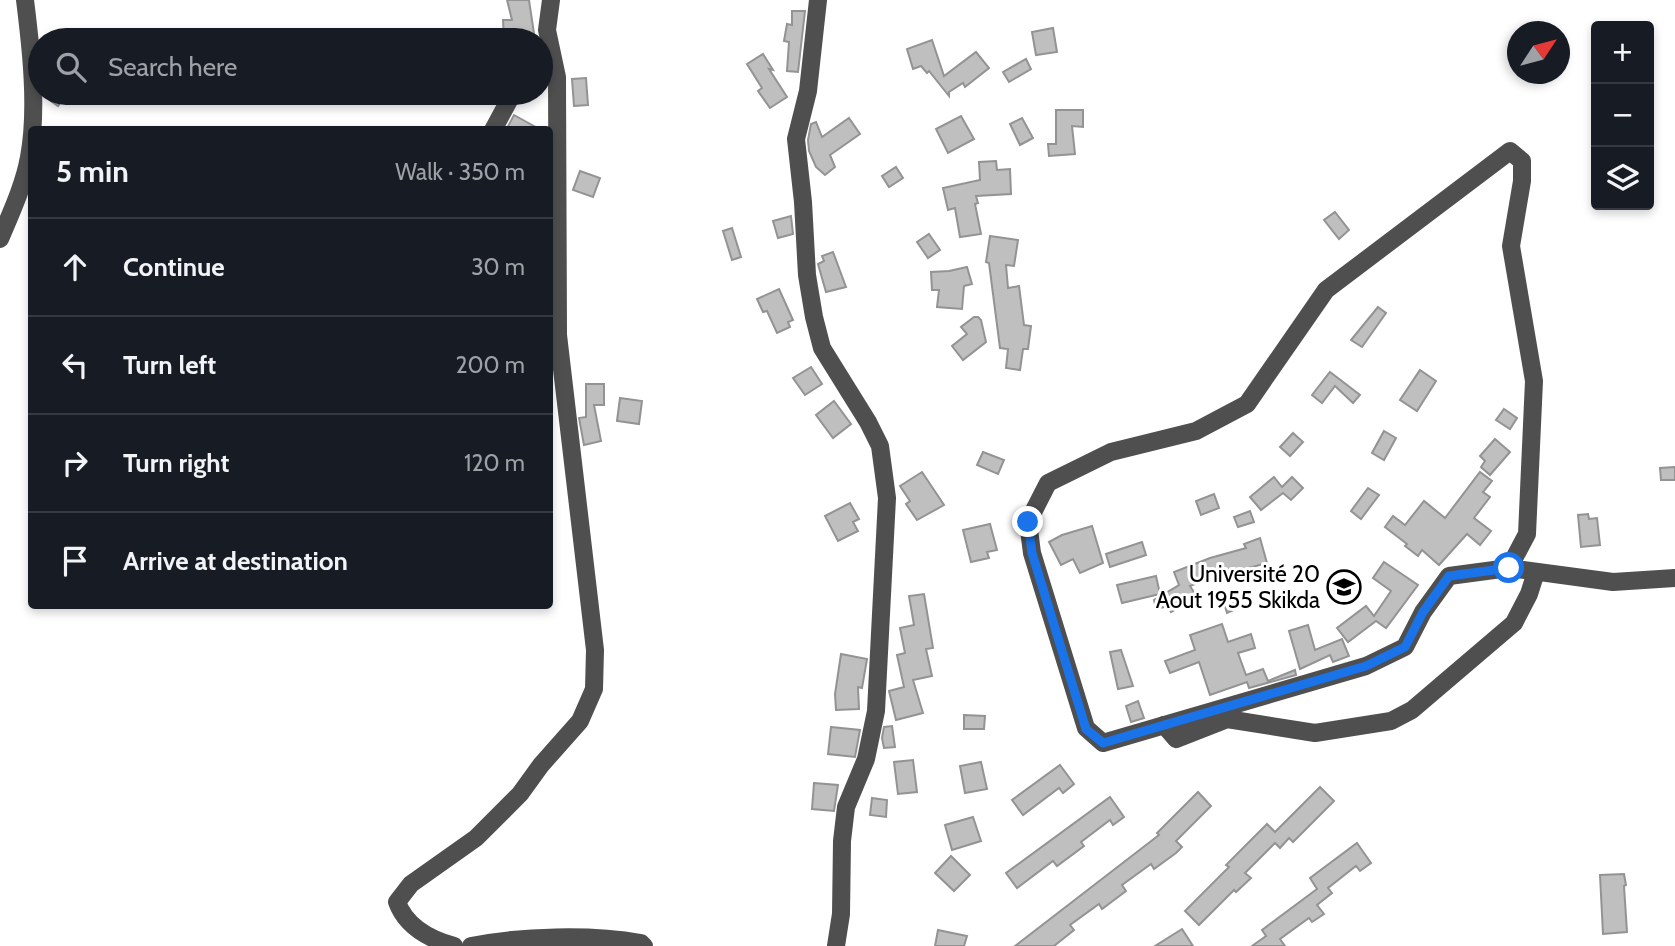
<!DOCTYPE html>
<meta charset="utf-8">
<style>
body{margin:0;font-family:Cabin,sans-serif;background:#242831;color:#f1f3f6}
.controls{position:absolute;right:21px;top:21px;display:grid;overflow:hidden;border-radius:7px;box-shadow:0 4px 10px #0003}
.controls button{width:63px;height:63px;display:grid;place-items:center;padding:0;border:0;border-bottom:2px solid #363941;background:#171b24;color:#f1f3f6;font:35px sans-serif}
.compass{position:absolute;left:1507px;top:21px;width:63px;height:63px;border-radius:50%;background:#171b24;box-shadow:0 4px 10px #0003;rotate:54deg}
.stop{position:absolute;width:21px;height:21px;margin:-16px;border:5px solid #1a73e8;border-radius:50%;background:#fff}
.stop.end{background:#1a73e8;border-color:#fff;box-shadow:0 2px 7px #0008}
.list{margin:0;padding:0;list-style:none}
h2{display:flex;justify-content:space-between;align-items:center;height:91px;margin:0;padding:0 28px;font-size:30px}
h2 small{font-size:23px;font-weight:400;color:#9ea1a6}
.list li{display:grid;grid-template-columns:46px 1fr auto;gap:21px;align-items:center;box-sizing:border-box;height:98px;padding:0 28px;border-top:2px solid #363941}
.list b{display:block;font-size:26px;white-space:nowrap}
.list em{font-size:23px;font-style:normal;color:#9ea1a6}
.icon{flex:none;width:38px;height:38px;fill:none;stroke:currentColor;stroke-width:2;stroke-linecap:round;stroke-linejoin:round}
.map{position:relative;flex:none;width:1675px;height:946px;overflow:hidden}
.search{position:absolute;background:#171b24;box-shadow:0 4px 10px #0003;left:28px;top:28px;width:525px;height:77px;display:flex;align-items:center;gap:18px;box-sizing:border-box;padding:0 24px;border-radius:38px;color:#9ea1a6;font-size:26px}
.panel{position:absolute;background:#171b24;box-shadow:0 4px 10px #0003;left:28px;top:126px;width:525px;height:483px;border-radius:7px}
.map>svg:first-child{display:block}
</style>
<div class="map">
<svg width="1675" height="946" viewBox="0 0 1675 946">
<rect width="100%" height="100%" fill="#fff"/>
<g fill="#bfbfbf" stroke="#939393" stroke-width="2">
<polygon points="507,0 529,0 535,40 504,40 503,20 512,20"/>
<polygon points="792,11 805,11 798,72 787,71 789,42 784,41 787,24 792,25"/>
<polygon points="1053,28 1057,52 1036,55 1032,32"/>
<polygon points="932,40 944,76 976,52 989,68 965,87 963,83 949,92 949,96 929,71 927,73 921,66 913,69 907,49"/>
<polygon points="763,54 773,70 769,69 787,97 770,108 758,91 762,88 747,64"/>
<polygon points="1026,59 1031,69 1009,82 1003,72"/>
<polygon points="586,78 588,105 574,106 572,79"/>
<polygon points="44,93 67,93 58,106 45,97"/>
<polygon points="1056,110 1083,110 1083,127 1072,126 1075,154 1049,156 1048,144 1056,144"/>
<polygon points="514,115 541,130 506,130"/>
<polygon points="961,116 974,139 948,153 936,129"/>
<polygon points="849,118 860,134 830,155 835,167 825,175 816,167 809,151 808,140 811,124 816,122 822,137"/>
<polygon points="1022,118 1033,138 1020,145 1010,124"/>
<polygon points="996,161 997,170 1010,169 1011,194 976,196 978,203 975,204 981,234 960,237 955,208 948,210 943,188 980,180 979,162"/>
<polygon points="896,167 903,178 889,187 882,176"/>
<polygon points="580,171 600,178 593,197 573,190"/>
<polygon points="1335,212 1349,230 1339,239 1324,220"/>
<polygon points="791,216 793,234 778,238 773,221"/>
<polygon points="732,228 741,257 732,260 723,231"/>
<polygon points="929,234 940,250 928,258 917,242"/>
<polygon points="990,236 1018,240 1014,266 1006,265 1008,288 1019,286 1024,325 1031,326 1028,349 1023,349 1020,370 1006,368 1008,349 1000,348 989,263 986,262"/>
<polygon points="833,252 846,287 826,292 818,264 824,261 822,256"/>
<polygon points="967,267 972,284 964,286 962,309 937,307 939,290 932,290 931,272 949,271"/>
<polygon points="779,289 793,320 788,322 790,327 777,333 767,311 763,312 757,299"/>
<polygon points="1378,307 1386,313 1362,347 1351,340"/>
<polygon points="974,317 978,317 981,320 986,342 963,360 952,346 967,334 961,327"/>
<polygon points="811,367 822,384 805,395 793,378"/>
<polygon points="1420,370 1436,381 1417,411 1400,400"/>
<polygon points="1330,372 1360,395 1353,403 1335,386 1322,403 1312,395"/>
<polygon points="586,384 604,384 604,405 594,405 601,441 584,445 579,418 586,417"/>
<polygon points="620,398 642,401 639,424 617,421"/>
<polygon points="834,401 851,424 833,438 816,415"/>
<polygon points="1504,409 1517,418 1510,429 1496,420"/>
<polygon points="1384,431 1396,438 1384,460 1372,453"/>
<polygon points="1293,433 1303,442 1290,456 1280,447"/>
<polygon points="1495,439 1510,452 1490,475 1481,467 1485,461 1480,456"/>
<polygon points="983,452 1004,460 998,474 977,465"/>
<polygon points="1675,467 1675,480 1661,480 1660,468"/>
<polygon points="922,472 944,505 917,520 906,504 910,501 900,486"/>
<polygon points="1480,472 1492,481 1483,492 1490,497 1474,518 1491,531 1480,545 1467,534 1439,565 1422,550 1418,556 1405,546 1407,544 1385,527 1393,516 1405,525 1424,501 1445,518"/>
<polygon points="1274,477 1282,487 1292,477 1303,488 1291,500 1283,493 1261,510 1250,497"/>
<polygon points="1368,488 1379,495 1361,519 1351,511"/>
<polygon points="1214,494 1219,508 1201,515 1196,501"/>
<polygon points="850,503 859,519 853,522 858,531 838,541 825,516"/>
<polygon points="1250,511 1254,522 1238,527 1234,517"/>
<polygon points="1588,514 1589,519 1597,518 1600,545 1581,547 1578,515"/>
<polygon points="990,524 997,550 987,552 989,558 971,562 963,530"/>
<polygon points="1092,526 1103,563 1080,573 1073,559 1061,565 1049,542 1062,535"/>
<polygon points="1260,538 1267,563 1223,575 1223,573 1190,586 1197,597 1171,612 1168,606 1156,609 1154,600 1179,585 1174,572 1210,558 1246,548 1244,544"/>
<polygon points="1142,542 1146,555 1110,567 1106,554"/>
<polygon points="1384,562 1418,585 1386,628 1376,621 1348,642 1337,628 1366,606 1374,616 1391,591 1373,578"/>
<polygon points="1156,576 1160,594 1122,603 1117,585"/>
<polygon points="924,594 933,648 926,649 932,676 913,680 923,713 896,720 889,691 904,687 897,655 905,653 900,628 914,625 909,596"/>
<polygon points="1238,598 1241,607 1227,613 1224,603"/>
<polygon points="1222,624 1228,642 1251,634 1255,648 1238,653 1246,675 1263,669 1268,681 1295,670 1296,675 1249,688 1247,682 1210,695 1199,662 1170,673 1165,661 1195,650 1190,635"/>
<polygon points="1308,625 1315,650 1342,639 1349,656 1333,662 1330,655 1300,669 1289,631"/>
<polygon points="1121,650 1133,686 1118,689 1110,652"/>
<polygon points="841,654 867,659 862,688 858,687 859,709 836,710 835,694"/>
<polygon points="1138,701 1144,718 1131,722 1126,706"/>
<polygon points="964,715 985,716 984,729 964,729"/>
<polygon points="892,726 895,747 884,748 882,738 884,727"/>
<polygon points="831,727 860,730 855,757 828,754"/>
<polygon points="913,760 917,792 898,794 894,762"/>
<polygon points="981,762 987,789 965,793 960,766"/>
<polygon points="1060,765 1074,784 1063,793 1059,788 1023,815 1012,800"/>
<polygon points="814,783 838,785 834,811 812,809"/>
<polygon points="1320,787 1334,801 1293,842 1289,838 1280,848 1275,843 1245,873 1251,878 1236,892 1234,890 1199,925 1185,911 1229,867 1226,865 1267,824 1275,832"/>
<polygon points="1198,792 1211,806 1176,841 1182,847 1176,853 1154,869 1151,864 1122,885 1126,891 1102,909 1099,904 1070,925 1074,930 1054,946 1015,946 1159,835 1157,833"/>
<polygon points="1110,797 1124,817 1113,825 1110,820 1081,842 1084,846 1057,866 1053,861 1017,888 1006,873"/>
<polygon points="872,798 887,800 886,817 870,815"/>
<polygon points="973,817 981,841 952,850 945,825"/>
<polygon points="1357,843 1371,863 1360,871 1356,866 1328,888 1332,893 1317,905 1324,914 1312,922 1309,918 1280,939 1285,946 1252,946 1266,936 1262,930 1317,889 1310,878"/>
<polygon points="951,856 970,875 954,891 935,873"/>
<polygon points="1624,874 1626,885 1624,886 1627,932 1603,934 1600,875"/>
<polygon points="1182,929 1193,946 1155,946"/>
<polygon points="938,930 967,936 964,946 935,946"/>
</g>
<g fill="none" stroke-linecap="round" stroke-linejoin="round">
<g stroke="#4f4f4f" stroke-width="18">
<polyline points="818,0 808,91 796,139 803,202 807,275 814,317 822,348 868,422 880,446 887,498 876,711 866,759 846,807 842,841 841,914 836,946"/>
<polyline points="493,130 513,93"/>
<path d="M 0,239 C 11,213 24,185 29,157 C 38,109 31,48 25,0"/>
<polyline points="1509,568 1527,534 1534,381 1511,246 1522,181 1522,161 1510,151 1326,290 1247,404 1196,431 1111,452 1048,483 1028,522 1032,553 1086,728 1103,743 1366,666 1405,647 1423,612 1449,576 1509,568 1613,582 1675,578"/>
<polyline points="1164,725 1176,739 1227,719 1315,733 1391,721 1412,710 1514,623 1529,594 1536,572"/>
<path d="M 454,946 C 429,939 406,927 397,902 L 411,884 L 476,838 L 520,794 L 541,765 L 580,721 L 594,689 L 595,650 L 558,335 L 557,77 L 547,30 L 551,0"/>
<path d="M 471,946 C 522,936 590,934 641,943 L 644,946"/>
</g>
</g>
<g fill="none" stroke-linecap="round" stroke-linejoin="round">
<polyline stroke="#1a73e8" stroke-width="9" points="1028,522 1032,553 1086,729 1103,743 1366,666 1405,647 1423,612 1449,576 1509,568"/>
</g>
<defs>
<symbol id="university-ring" viewBox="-11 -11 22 22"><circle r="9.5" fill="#fff" stroke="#000" stroke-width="1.5"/><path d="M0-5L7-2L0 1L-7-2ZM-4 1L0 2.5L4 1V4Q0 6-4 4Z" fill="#000"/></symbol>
</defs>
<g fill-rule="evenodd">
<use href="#university-ring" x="1325" y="568" width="38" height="38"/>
</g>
<g text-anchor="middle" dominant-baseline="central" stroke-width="6" stroke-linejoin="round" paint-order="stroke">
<g font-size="23" fill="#000" stroke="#fff" text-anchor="end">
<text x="1320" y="574">Université 20<tspan x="1320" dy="26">Aout 1955 Skikda</tspan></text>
</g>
</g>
</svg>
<div class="controls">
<button>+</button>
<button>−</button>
<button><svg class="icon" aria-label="layers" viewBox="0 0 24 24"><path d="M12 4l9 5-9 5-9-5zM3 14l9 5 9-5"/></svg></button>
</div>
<svg class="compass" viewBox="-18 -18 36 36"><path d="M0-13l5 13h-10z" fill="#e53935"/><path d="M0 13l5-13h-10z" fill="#9ea1a6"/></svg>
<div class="stop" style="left:1509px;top:568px"></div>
<div class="stop end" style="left:1028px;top:522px"></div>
<div class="search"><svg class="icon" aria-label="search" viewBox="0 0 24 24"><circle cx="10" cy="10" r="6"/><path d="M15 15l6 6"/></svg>Search here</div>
<section class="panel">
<h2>5 min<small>Walk · 350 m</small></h2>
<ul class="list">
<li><svg class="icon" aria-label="ahead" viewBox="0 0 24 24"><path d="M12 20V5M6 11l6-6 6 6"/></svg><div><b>Continue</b></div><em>30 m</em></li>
<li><svg class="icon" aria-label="left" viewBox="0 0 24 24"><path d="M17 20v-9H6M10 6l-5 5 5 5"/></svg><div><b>Turn left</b></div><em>200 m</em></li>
<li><svg class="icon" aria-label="right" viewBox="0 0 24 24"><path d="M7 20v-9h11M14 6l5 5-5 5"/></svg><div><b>Turn right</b></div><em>120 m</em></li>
<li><svg class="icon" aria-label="arrive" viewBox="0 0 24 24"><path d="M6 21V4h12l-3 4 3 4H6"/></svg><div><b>Arrive at destination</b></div></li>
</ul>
</section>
</div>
